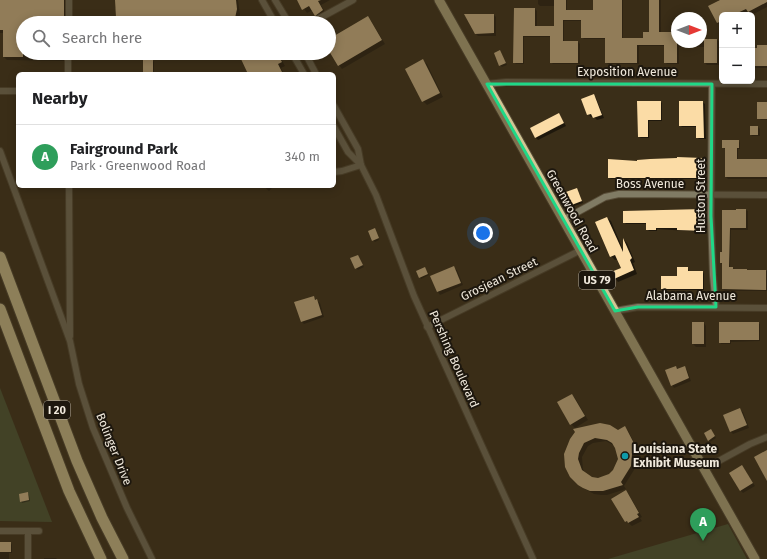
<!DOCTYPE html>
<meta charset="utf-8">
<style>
body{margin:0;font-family:"Fira Sans",sans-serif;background:#f2f2f2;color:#202124}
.controls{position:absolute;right:12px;top:12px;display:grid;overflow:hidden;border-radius:6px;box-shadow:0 2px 10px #0003}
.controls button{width:36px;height:36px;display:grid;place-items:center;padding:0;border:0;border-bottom:1px solid #e0e0e0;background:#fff;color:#202124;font:20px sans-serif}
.compass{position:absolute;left:671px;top:12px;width:36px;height:36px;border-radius:50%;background:#fff;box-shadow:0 2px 10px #0003;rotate:90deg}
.you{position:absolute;left:483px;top:233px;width:14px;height:14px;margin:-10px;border:3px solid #fff;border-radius:50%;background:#1a73e8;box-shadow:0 0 0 6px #1a73e833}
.badge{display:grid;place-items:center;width:26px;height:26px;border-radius:50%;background:#207351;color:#fff;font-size:13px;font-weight:700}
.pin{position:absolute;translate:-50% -33px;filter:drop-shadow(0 1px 2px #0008)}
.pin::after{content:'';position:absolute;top:21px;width:14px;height:12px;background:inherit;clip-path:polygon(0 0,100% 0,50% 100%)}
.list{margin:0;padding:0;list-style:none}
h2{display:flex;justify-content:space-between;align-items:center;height:52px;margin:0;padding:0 16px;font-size:17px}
h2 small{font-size:13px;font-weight:400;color:#757577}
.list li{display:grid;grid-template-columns:26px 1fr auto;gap:12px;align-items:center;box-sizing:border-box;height:64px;padding:0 16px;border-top:1px solid #e0e0e0}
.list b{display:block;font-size:15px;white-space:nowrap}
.list p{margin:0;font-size:13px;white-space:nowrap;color:#757577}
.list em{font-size:13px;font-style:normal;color:#757577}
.icon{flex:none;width:22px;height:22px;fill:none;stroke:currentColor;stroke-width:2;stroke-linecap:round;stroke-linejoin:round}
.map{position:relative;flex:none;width:767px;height:559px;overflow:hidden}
.search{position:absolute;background:#fff;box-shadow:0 2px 10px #0003;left:16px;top:16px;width:320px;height:44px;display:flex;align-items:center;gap:10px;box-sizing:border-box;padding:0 14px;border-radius:22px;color:#757577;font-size:15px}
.panel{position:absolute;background:#fff;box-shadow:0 2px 10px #0003;left:16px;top:72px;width:320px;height:116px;border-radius:6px}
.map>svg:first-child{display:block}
</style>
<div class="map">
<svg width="767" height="559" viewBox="0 0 767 559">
<rect width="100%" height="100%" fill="#3a2e18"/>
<g fill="#4c5b39">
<polygon points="0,388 52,522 0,521"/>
<polygon points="728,524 747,559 608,559"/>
</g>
<g fill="#0007" fill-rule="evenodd">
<polygon points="0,0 68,0 68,23 23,23 23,53 67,53 67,61 7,60 4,57 4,33 0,33"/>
<polygon points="116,0 238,0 240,14 239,23 120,23"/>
<polygon points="298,0 330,0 321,5 326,14 319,19 313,10 307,13"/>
<polygon points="538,0 567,0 567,11 594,11 594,0 623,0 623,39 644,39 650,33 650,0 661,0 661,33 677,33 677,42 701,42 701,40 717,40 719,41 719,49 722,49 722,65 707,65 705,63 705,47 679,47 679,64 667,64 665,62 665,46 639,46 639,64 608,64 606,62 606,39 584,39 582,37 582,21 564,21 564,42 578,42 580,44 580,64 553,64 551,62 551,37 524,37 524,64 516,64 514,62 515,9 535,9 537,11 537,27 555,27 555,6 540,6 538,4"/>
<polygon points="718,0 767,0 767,7 752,15 749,12 744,15 722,15 722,26 718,23 710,6 719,1"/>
<polygon points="494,15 496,17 496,36 478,36 475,33"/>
<polygon points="368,18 371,21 385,44 342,69 339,65 329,49 329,26 335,37"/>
<polygon points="767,46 767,68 752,68 752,49 758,49"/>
<polygon points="500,51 507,65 502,67 500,65"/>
<polygon points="256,53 277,54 280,57 285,66 281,68 284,74 246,74 248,73"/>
<polygon points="153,61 154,62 154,74 144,74"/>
<polygon points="423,61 427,64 443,97 427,105 423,101"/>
<polygon points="593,95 596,98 604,118 597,120 593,116 591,117 588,114"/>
<polygon points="638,102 661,102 662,103 662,121 649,121 649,138 641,138 639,137"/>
<polygon points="702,102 705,104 706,139 699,139 697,137 697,127 682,127 680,125"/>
<polygon points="767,104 767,120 761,120 758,118"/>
<polygon points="559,114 566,126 538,140 536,138"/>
<polygon points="758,127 760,129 760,136 752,136 751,135"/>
<polygon points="739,141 740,143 740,149 738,149 738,160 767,160 767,179 728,179 726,177 726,150 723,147"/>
<polygon points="703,159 704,161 704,179 611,179 609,178 638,162"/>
<polygon points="263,186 274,186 269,191"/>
<polygon points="578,191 583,203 571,207 569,206"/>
<polygon points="703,210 704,212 704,232 657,229 657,231 649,231 647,229 647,224 626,224 624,222"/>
<polygon points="746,210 748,211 748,230 731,230 730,268 748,271 767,271 767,291 725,291 723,289 723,265 721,263 723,253 723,211"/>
<polygon points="607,218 611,221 624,252 624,240 627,243 635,262 633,263 637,274 618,282 615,278 622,268 618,259 615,260 611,256"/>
<polygon points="376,231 379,240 375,242 373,240"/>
<polygon points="358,256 364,267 358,270 356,268"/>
<polygon points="425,268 429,275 421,279 420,277"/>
<polygon points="454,268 457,270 463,285 440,295 438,292 432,277"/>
<polygon points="688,268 689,272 703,272 704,274 704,290 663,290 662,288"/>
<polygon points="313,297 320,303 324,317 304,324 301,321"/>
<polygon points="704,323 706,326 706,347 696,347 693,344"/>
<polygon points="758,323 760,324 760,341 731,342 731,344 721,344 720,342"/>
<polygon points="676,367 679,370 685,368 687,370 691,381 674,388 672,385"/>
<polygon points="572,395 575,398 588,420 575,428 571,424"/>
<polygon points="740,410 743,412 749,428 733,434 730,431"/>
<path d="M 625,428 L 628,431 L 641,455 L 636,457 L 634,470 L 624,486 L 626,489 L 607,495 L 601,495 L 594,494 L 583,488 L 571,476 L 576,432 L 618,431 ZM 606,441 L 615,446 L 619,459 L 614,471 L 610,475 L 598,479 L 591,478 L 585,473 L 583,469 L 582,457 L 588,446 L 593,443 Z"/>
<polygon points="711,430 716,438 710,442 709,440"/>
<polygon points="742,466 755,486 743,493 740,490"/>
<polygon points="626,491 629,495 642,517 640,518 642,521 632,526 626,521"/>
<polygon points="28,493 29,495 30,501 22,503 21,501"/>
<polygon points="0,543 11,543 12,545 12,553 9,553 9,559 0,559"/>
<polygon points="44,558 56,558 57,559 44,559"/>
</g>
<g fill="#fbdca6" fill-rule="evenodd">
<polygon points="0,0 64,0 64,23 23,23 23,57 3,57 3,30 0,30"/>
<polygon points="115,0 236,0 237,9 234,23 119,23 116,17"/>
<polygon points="297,0 321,0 318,1 323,10 315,16 309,6 302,10"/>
<polygon points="554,0 566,0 566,10 593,10 593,0 622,0 622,38 643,38 643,32 649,32 649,0 659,0 659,32 677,32 677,63 664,63 664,45 637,45 637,63 605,63 605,38 581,38 581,20 563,20 563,41 578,41 578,63 550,63 550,36 523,36 523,63 513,63 514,8 535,8 535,26 554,26"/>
<polygon points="720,0 767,0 767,2 748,12 746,9 733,15 722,15 722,21 717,23 708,6"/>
<polygon points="464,14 494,14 494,33 475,34"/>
<polygon points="368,16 382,40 338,66 329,51 329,27 334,36"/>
<rect x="704" y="39" width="13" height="24"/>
<polygon points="757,45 767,45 767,66 752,66 752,48 757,48"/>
<polygon points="500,50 506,63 499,66 494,53"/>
<polygon points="254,53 277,53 282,62 278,64 283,74 248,74 241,59"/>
<polygon points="423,59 440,93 422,102 405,69"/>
<rect x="143" y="60" width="10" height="14"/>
<polygon points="594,94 602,115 593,118 591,114 587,115 581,99"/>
<polygon points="637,101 661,101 661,120 648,120 648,137 638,137"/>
<polygon points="679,101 703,101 704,138 696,138 696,126 679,126"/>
<rect x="757" y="102" width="10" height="17"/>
<polygon points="559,113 564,123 535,138 530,128"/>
<rect x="750" y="126" width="8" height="9"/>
<polygon points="722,140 739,140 739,148 737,148 737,159 767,159 767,177 725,177 725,148 722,148"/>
<polygon points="677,157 703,158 703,178 608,178 608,159 637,161 637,160 650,159 677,158"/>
<polygon points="577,188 582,201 569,206 563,193"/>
<polygon points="703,209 703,231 677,230 677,228 656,228 656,230 646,230 646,223 623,223 623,211"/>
<polygon points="736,209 746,209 746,228 730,228 729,267 733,267 733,269 747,269 747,270 766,270 766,290 722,289 722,263 720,263 720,252 722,252 722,210 736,210"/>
<polygon points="607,217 623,252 623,238 632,258 630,260 634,270 614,279 611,272 621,268 615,255 610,257 595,222"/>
<polygon points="375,228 379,238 372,241 368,231"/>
<polygon points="358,255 363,265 355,269 350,258"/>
<polygon points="454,266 461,283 437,292 430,276"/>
<polygon points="425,267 428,274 419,278 416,271"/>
<polygon points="677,267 688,267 688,271 703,271 703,289 661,289 661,276 677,276"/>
<polygon points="314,296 315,300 317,299 322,315 301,322 294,302"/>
<rect x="692" y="322" width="12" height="22"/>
<polygon points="719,322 759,322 759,340 730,340 730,343 719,343"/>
<polygon points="676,366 677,369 685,366 689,378 671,386 665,370"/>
<polygon points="572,394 585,416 570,425 557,402"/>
<polygon points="740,408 747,425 730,432 723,415"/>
<path d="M 600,423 L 610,425 L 618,430 L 625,426 L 638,451 L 632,454 L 631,466 L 621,482 L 623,485 L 603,491 L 590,491 L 583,488 L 578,485 L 570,477 L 565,467 L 564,454 L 570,439 L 575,432 L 573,429 ZM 595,438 L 607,440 L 612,443 L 615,448 L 618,459 L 613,470 L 609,474 L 598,478 L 592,477 L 582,470 L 578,459 L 579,453 L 584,443 Z"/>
<polygon points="711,429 715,436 708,441 704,433"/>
<polygon points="767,450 767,481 754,457"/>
<polygon points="742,465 753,483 740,491 729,473"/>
<polygon points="626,490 639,513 637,514 639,517 628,523 627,521 625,522 611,499"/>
<polygon points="28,492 29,500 20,502 19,494"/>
<rect x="0" y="542" width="11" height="10"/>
</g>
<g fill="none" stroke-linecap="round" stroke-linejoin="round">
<defs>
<g id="street">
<polyline points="262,0 275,23"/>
<polyline points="275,0 289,23"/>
<polyline points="69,23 69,0"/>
<polyline points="311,23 353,0"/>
<polyline points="68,53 68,74"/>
<polyline points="292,53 304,74"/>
<polyline points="305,53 316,74"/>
<polyline points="487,84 506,82 767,84"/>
<polyline points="712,84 711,216 713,275 716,307"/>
<polyline points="0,91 18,91"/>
<polyline points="334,106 358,149 361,165 376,195 414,296 533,559"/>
<polyline points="334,127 348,152 361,165"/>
<polyline points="0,151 70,341 79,384 93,428 127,508 152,559"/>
<polyline points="334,172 342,171 361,165"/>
<polyline points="69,186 70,336"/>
<polyline points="563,220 605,197 619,194 767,195"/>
<polyline points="615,311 638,307 767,308"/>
<polyline points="427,327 581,250"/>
<polyline points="704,469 750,444 767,437"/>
<polyline points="0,531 39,531"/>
<polyline points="28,559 28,531"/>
</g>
<polyline id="primary" points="439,0 755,559"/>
<g id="highway">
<polyline points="0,257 77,461 102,518 123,559"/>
<polyline points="0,309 69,491 101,559"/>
</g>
</defs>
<use href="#street" stroke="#574c37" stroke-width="8"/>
<use href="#primary" stroke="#574c37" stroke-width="11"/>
<use href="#highway" stroke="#574c37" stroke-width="13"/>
<use href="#street" stroke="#807b64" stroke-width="6"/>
<use href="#primary" stroke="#d1c695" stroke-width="9"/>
<use href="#highway" stroke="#f1e3a8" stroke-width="11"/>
</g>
<path d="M0 0H767V559H0ZM 487,84 L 712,84 L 711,216 L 716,307 L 638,307 L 615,311 Z" fill="#3a2e18" fill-opacity=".55" fill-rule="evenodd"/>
<path fill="none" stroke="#1fd887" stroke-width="3" stroke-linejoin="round" d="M 487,84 L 712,84 L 711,216 L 716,307 L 638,307 L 615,311 Z"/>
<circle fill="#0f9aa8" stroke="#1d170e" stroke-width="1.5" cx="625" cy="456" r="4"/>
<g text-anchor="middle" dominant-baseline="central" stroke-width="4" stroke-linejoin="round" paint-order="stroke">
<g fill="#1d170e" stroke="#b1aa9e" stroke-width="1">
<rect x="579" y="271" width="36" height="18" rx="3"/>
<rect x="44" y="401" width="26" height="18" rx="3"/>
</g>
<g font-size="11" font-weight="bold" fill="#f0e9dc">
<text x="597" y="280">US 79</text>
<text x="57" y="410">I 20</text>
</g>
<g font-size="12" fill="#f0e9dc" stroke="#1d170e">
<text x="627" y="72">Exposition Avenue</text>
<text x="650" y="184">Boss Avenue</text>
<text transform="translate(701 196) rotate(-90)">Huston Street</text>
<text transform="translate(572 211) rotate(61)">Greenwood Road</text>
<text transform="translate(499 279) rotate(-26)">Grosjean Street</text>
<text x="691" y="296">Alabama Avenue</text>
<text transform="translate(454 359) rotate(66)">Pershing Boulevard</text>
<text transform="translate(114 449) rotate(68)">Bolinger Drive</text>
</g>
<g font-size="12" font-weight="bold" fill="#f0e9dc" stroke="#1d170e" text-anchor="start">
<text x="633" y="449">Louisiana State<tspan x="633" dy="14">Exhibit Museum</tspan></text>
</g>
</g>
</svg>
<div class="controls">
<button>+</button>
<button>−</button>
</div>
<svg class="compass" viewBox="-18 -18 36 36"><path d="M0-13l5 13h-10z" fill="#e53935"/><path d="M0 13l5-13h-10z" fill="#757577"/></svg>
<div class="you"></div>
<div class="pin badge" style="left:703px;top:541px;background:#2e9e5b">A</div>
<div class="search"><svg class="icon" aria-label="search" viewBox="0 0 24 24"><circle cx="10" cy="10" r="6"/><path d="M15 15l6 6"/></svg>Search here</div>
<section class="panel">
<h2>Nearby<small></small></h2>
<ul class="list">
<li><span class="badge" style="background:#2e9e5b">A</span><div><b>Fairground Park</b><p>Park · Greenwood Road</p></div><em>340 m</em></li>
</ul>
</section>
</div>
